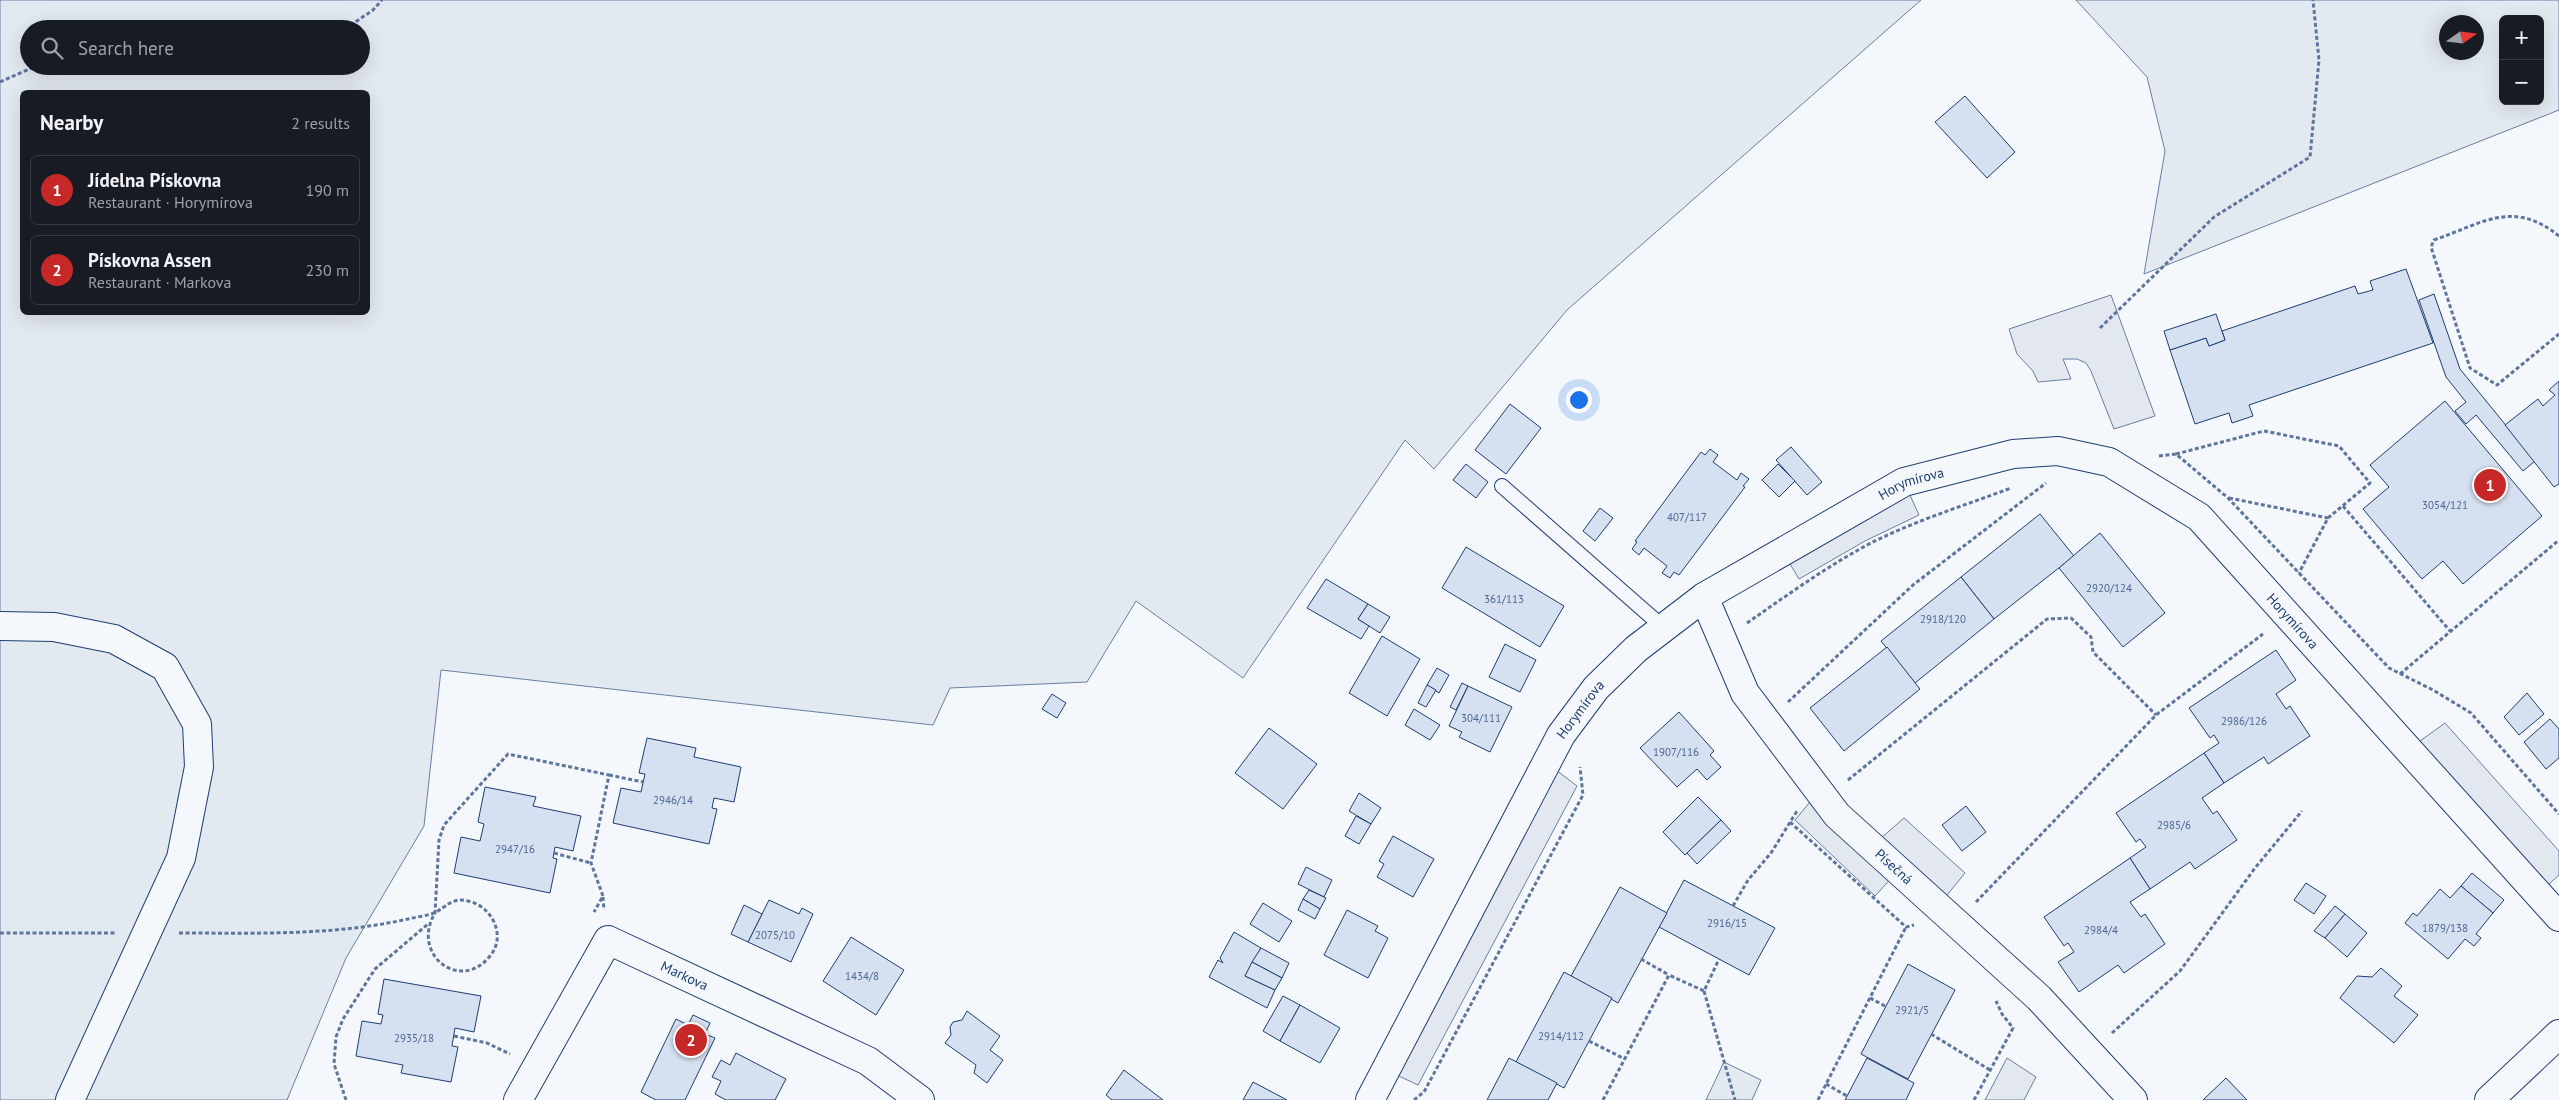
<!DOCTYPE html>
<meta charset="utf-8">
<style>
body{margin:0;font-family:"PT Sans",sans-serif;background:#242831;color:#f1f3f6}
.controls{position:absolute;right:15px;top:15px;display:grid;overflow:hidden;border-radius:8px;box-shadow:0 5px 20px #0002}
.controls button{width:45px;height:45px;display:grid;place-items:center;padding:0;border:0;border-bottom:1px solid #363941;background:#171b24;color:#f1f3f6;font:25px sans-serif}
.compass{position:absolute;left:2439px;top:15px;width:45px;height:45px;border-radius:50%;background:#171b24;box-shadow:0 5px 20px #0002;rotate:76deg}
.you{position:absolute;left:1578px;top:399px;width:18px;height:18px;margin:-12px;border:4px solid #fff;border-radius:50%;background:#1a73e8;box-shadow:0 0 0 8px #1a73e833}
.badge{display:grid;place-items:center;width:32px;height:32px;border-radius:50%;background:#c62828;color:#fff;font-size:16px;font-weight:700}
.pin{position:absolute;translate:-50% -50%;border:2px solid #fff;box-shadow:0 1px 5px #0006}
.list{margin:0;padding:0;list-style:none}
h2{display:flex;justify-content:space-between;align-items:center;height:65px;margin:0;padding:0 20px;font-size:21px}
h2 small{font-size:16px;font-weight:400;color:#9ea1a6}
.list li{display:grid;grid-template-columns:32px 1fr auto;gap:15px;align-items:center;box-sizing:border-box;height:70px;margin:0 10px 10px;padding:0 10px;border:1px solid #363941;border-radius:8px}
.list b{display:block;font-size:19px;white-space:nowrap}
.list p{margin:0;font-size:16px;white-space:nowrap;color:#9ea1a6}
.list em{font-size:16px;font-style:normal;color:#9ea1a6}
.icon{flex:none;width:28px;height:28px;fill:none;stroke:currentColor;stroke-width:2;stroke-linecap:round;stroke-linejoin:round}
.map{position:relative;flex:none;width:2559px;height:1100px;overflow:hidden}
.search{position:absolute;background:#171b24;box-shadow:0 5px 20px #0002;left:20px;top:20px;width:350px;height:55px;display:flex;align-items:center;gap:12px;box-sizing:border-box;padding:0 18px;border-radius:28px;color:#9ea1a6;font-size:19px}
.panel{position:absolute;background:#171b24;box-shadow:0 5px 20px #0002;left:20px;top:90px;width:350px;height:225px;border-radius:8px}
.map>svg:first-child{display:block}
</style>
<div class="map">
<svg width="2559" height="1100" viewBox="0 0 2559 1100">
<rect width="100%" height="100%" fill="#f4f7fb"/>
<g fill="#e3e9f0" stroke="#687fa3" fill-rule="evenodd">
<path d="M 0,0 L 1921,0 L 1567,310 L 1434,469 L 1405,440 L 1243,678 L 1136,601 L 1087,682 L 950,688 L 933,725 L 441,670 L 424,826 L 346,958 L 287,1100 L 0,1100 ZM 29,29 L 361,29 L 361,66 L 29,66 ZM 22,92 L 368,92 L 368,312 L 22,312 Z"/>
<path d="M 2076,0 L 2559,0 L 2559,110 L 2144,274 L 2165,151 L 2147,77 ZM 2503,19 L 2540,19 L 2540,101 L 2503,101 ZM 2476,22 L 2476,52 L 2446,52 L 2446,22 Z"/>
<polygon points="1724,1062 1761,1080 1752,1100 1706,1100"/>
</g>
<g fill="#e3e8f0" stroke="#687fa3">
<polygon points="2111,295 2155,416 2114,429 2091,371 2086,363 2077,359 2063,359 2071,379 2038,382 2033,371 2017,354 2009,329"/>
<polygon points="1904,482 1919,515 1865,541 1799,579 1783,552"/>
<polygon points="2445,723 2559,851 2559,875 2538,894 2409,749"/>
<polygon points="1547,763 1577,786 1418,1085 1386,1070"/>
<polygon points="1819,791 1872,846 1904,818 1965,873 1938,906 1898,871 1875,896 1795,820"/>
<polygon points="2007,1058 2036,1077 2024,1100 1985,1100"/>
</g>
<g fill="#d5e0f0" stroke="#1d3f73">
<polygon points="1965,96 2015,152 1987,178 1935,122"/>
<polygon points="2406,269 2433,343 2249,405 2253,416 2232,423 2229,413 2195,424 2170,350 2206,338 2209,346 2225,340 2222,331 2355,286 2358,294 2373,290 2370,281"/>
<polygon points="2434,294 2460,369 2535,461 2523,471 2476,415 2466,424 2455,411 2466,402 2446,377 2419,300"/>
<polygon points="2216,314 2225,340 2209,346 2206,338 2170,350 2164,331"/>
<polygon points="2559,381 2559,484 2554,487 2505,425 2538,399 2543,406 2555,395 2549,390"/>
<polygon points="2445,401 2542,516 2463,584 2443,561 2422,579 2363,509 2389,487 2370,465"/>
<polygon points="1510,404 1541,428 1506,474 1475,450"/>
<polygon points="1791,447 1822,482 1807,495 1776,460"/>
<polygon points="1710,449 1718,455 1713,462 1737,480 1741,473 1749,479 1743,486 1745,487 1679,575 1674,572 1670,578 1662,573 1667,566 1644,548 1639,555 1632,549 1637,542 1635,541 1701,452 1705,455"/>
<polygon points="1466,464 1488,482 1476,498 1453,480"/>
<polygon points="1778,464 1795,481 1779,497 1762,480"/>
<polygon points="1600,508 1613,518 1595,541 1583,531"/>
<polygon points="2040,514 2074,556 1994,619 1961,577"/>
<polygon points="2100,533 2165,613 2123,647 2059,568"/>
<polygon points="1466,547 1564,606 1540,647 1442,588"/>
<polygon points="1961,577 1994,619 1915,683 1881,641"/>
<polygon points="1326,579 1368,604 1358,619 1369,626 1361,639 1307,608"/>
<polygon points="1368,604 1390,617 1380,633 1358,619"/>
<polygon points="1382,636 1420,659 1387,716 1349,693"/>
<polygon points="1505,644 1536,660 1520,692 1489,677"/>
<polygon points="1887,647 1920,689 1844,751 1810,708"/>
<polygon points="2276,650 2296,680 2276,694 2286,709 2290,706 2310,736 2268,764 2264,757 2224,783 2204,753 2219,743 2214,735 2210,738 2189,708"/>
<polygon points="1437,668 1449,675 1439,693 1427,685"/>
<polygon points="1462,683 1468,686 1456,710 1450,707"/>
<polygon points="1427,685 1436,690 1426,707 1418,703"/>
<polygon points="1468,686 1512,707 1490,752 1459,737 1462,732 1449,726"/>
<polygon points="2527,693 2544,714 2519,735 2504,717"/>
<polygon points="1052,694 1066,703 1057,718 1042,709"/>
<polygon points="1414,709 1440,725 1430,740 1405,725"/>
<polygon points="1679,712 1714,751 1710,755 1721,767 1707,780 1697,769 1677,787 1640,748"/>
<polygon points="2550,719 2559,729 2559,758 2546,769 2524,742"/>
<polygon points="1269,728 1317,764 1283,809 1235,773"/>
<polygon points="647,738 696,748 694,757 741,767 734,802 714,798 712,808 717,809 709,844 613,823 621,788 641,792 645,774 639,773"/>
<polygon points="2204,753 2224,783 2202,798 2213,814 2217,811 2237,840 2195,869 2190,862 2150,889 2130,858 2146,847 2140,839 2136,842 2116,813"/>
<polygon points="485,787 536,797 533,806 581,816 573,851 555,847 553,858 557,859 550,893 454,873 461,837 480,841 484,824 478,822"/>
<polygon points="1359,793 1381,808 1371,824 1349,811"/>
<polygon points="1698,797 1721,820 1685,855 1663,832"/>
<polygon points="1966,806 1986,832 1962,851 1942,825"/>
<polygon points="1356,816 1371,824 1359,844 1345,836"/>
<polygon points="1721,820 1731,831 1697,864 1687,853"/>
<polygon points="1393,836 1434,859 1413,897 1377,877 1384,864 1379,861"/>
<polygon points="2130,858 2150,889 2130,902 2141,917 2145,914 2165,944 2124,973 2118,965 2079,992 2058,962 2074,952 2068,943 2064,946 2044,917"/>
<polygon points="1306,867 1332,880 1324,897 1298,884"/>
<polygon points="2472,873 2504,900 2493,913 2461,886"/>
<polygon points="1684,880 1775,928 1749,975 1659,927"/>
<polygon points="2306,883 2326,896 2314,914 2294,900"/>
<polygon points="2461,886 2493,913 2476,934 2481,938 2474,946 2465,939 2448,959 2405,923 2413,913 2417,916 2440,889 2450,898"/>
<polygon points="1620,887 1667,913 1618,1003 1571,976"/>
<polygon points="1309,890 1326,898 1320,909 1303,899"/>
<polygon points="1303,899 1320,909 1315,919 1298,910"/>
<polygon points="769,900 799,914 802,908 813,914 791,962 748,942"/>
<polygon points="1263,903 1292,921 1279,942 1250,924"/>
<polygon points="744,905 762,914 748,942 731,934"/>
<polygon points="2335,906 2345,914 2325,938 2314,931"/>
<polygon points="1347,910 1378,926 1375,931 1388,938 1368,978 1324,955"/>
<polygon points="2345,914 2367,933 2347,957 2325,938"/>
<polygon points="1234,932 1261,948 1245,976 1275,990 1267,1008 1209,977 1218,960 1223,963 1220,958"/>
<polygon points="851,937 904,970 876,1015 823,981"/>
<polygon points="1261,948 1289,963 1282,978 1252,962"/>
<polygon points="1252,962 1282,978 1275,990 1245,976"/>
<polygon points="1908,964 1955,990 1908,1079 1861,1054"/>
<polygon points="2381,968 2402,986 2394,996 2418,1015 2394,1043 2340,998 2357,976 2372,977"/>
<polygon points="1564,972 1612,998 1564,1088 1516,1062"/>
<polygon points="384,979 481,996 474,1032 455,1028 452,1046 458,1047 451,1082 401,1073 403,1065 356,1056 362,1021 381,1024 383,1015 378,1014"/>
<polygon points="1283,996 1300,1005 1280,1041 1263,1031"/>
<polygon points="1300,1005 1340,1028 1320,1063 1280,1041"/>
<polygon points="967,1011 1000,1036 990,1050 1003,1060 987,1083 974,1073 976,1065 945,1043 951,1035 950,1027 953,1022 962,1020"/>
<polygon points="693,1015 710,1023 705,1034 715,1038 685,1100 656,1100 641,1092 676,1019 688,1025"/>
<polygon points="736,1053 786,1079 775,1100 726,1100 715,1094 721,1081 712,1077 721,1060 730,1065"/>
<polygon points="1509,1058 1557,1083 1548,1100 1487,1100"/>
<polygon points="1867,1058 1914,1083 1906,1100 1845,1100"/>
<polygon points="1124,1070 1163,1100 1112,1100 1106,1095"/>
<polygon points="2226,1078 2247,1100 2203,1100"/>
<polygon points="1253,1082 1287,1100 1243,1100"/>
</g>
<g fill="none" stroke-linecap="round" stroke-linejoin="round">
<defs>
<polyline id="service" points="1502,486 1664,628"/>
<g id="minor">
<path id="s1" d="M 1704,597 L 1745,693 L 1837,815 L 2039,998 L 2133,1100"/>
<polyline points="0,626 54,627 114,639 165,667 197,724 199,767 181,858 70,1100"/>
<path id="s2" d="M 518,1100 L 608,940 L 868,1061 L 920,1100"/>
<path id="s3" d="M 1370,1100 L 1561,735 L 1596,688 L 1636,649 L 1704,597 L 1904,482 L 2013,454 L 2058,451 L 2109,462 L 2199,517 L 2559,917"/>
<polyline points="2489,1100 2559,1034"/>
</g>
</defs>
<use href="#service" stroke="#1d3f73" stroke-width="16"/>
<use href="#minor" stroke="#1d3f73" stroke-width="30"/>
<g stroke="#5e769c" stroke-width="3" stroke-dasharray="4 2.5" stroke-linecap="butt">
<polyline points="345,29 373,10 382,0"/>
<polyline points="0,82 36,66"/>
<path d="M 2559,236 C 2513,199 2483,223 2434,240 L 2431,247 L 2470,368 L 2497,385 L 2559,334"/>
<polyline points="2100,328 2214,217 2310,157 2319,60 2313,0"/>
<polyline points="2176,454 2264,431 2339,446 2370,483 2328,518 2299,573"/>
<polyline points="2159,456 2176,454 2228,498 2389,668 2433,690 2471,713 2559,814"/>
<polyline points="2229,498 2328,518"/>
<polyline points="2343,506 2450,631"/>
<path d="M 1747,623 C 1786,596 1826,567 1869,544 C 1914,521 1963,506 2011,488"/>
<polyline points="2400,674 2559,540"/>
<polyline points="1788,702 1913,585 2046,483"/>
<polyline points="609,775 643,782"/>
<polyline points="1848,780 2047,619 2071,618 2091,637 2093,652 2156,715"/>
<polyline points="1790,822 1906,927 1914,925"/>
<polyline points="554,853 591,863"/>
<polyline points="603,897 604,910"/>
<polyline points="1976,902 2156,715 2263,634"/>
<polyline points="1733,906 1748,880 1771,853 1797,811"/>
<polyline points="0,933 115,933"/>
<path d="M 179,933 C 256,933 332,936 408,919 C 416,917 426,916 434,913 C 447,907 451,897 468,901 C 492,906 507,936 490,956 C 461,993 410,955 435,913 L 439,840 L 444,825 L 508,754 L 609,775 L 591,863 L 603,896 L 594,912"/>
<polyline points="1641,959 1669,975"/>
<polyline points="1704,991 1735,1100"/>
<polyline points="1870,998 1885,1006"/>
<polyline points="2112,1033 2180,971 2255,868 2302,811"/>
<polyline points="1931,1034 1990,1070"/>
<polyline points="454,1036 487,1043 510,1054"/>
<polyline points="1589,1041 1625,1059"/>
<polyline points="1826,1084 1847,1096"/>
<polyline points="346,1100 334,1064 336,1037 343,1019 375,969 428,924"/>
<polyline points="1414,1100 1424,1092 1583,795 1580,767"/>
<polyline points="1603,1100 1669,975 1704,991 1719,959"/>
<polyline points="1818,1100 1906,927"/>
<polyline points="1974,1100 2013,1028 2002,1014 1996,1001"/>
</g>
<use href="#service" stroke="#f4f7fb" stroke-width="14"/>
<use href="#minor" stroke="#f4f7fb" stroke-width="28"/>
</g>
<g text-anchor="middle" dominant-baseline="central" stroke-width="4" stroke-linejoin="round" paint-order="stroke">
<g font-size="11" fill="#4b6792">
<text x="2445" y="505">3054/121</text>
<text x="1687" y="517">407/117</text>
<text x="2109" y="588">2920/124</text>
<text x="1504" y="599">361/113</text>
<text x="1943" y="619">2918/120</text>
<text x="1481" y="718">304/111</text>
<text x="2244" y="721">2986/126</text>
<text x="1676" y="752">1907/116</text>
<text x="673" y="800">2946/14</text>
<text x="2174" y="825">2985/6</text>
<text x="515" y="849">2947/16</text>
<text x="1727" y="923">2916/15</text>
<text x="2445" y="928">1879/138</text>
<text x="2101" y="930">2984/4</text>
<text x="775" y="935">2075/10</text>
<text x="862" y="976">1434/8</text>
<text x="1912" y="1010">2921/5</text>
<text x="1561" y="1036">2914/112</text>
<text x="414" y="1038">2935/18</text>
</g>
<g font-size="14" fill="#1d3f73" stroke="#f4f7fb">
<text stroke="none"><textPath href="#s3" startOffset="849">Horymírova</textPath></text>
<text stroke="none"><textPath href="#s3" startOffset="1298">Horymírova</textPath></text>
<text stroke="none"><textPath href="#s3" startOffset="444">Horymírova</textPath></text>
<text stroke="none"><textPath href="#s1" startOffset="334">Písečná</textPath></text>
<text stroke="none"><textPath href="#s2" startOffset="268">Markova</textPath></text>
</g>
</g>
</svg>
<div class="controls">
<button>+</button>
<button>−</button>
</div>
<svg class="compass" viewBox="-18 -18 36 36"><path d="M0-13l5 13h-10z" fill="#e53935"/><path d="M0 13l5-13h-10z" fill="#9ea1a6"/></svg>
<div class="you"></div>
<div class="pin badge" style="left:2490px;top:485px">1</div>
<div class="pin badge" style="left:691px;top:1040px">2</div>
<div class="search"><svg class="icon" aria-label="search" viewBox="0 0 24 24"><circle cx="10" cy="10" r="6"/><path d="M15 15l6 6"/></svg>Search here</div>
<section class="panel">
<h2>Nearby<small>2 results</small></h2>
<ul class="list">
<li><span class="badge">1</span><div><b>Jídelna Pískovna</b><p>Restaurant · Horymírova</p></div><em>190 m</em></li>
<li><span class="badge">2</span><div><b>Pískovna Assen</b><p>Restaurant · Markova</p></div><em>230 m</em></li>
</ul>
</section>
</div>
